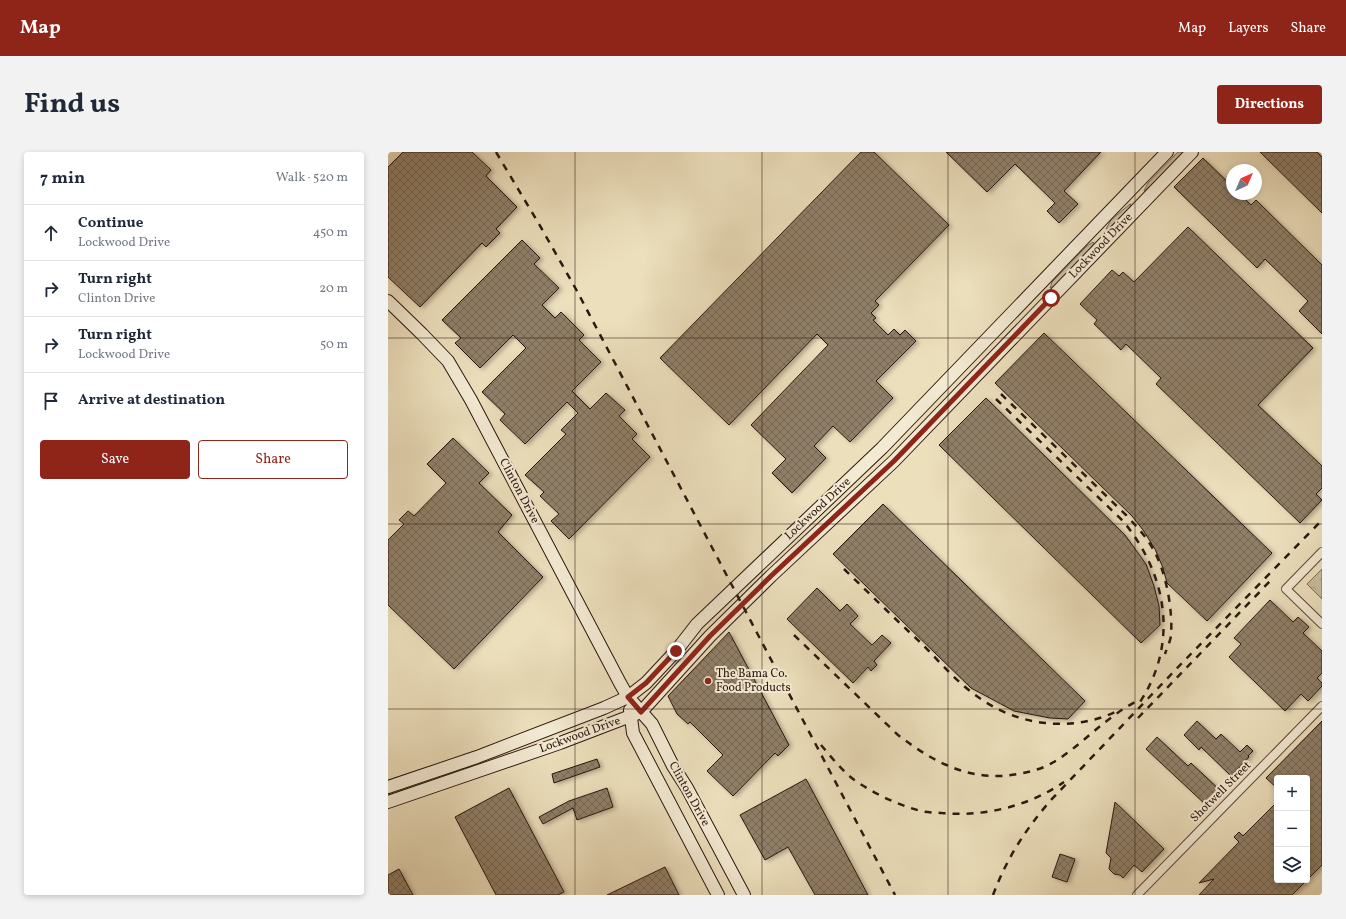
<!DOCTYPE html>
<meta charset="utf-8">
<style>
body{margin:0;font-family:Vollkorn,serif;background:#f2f2f3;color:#1f2937}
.controls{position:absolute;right:12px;bottom:12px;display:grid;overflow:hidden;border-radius:4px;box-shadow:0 2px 6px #0003}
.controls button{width:36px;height:36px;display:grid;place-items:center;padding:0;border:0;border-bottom:1px solid #e0e1e3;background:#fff;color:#1f2937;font:20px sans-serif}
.compass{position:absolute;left:838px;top:12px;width:36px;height:36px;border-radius:50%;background:#fff;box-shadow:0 2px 6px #0003;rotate:44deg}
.stop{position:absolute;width:12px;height:12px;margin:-9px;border:3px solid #8f2418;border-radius:50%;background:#fff}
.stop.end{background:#8f2418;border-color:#fff;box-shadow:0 1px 4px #0008}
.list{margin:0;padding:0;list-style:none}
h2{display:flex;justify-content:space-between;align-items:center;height:52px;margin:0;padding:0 16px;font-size:17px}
h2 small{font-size:13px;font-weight:400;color:#747a83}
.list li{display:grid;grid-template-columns:26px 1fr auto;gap:12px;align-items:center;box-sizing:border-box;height:56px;padding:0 16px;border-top:1px solid #e0e1e3}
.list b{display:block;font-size:15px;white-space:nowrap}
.list p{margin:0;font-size:13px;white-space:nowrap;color:#747a83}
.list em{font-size:13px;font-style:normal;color:#747a83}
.actions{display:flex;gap:8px;padding:12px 16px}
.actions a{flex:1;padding:9px 0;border:1px solid #8f2418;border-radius:4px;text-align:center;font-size:14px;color:#8f2418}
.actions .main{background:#8f2418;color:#fff}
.icon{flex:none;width:22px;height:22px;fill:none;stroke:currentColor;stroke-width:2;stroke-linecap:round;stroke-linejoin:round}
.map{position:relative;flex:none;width:934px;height:743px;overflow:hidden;border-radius:4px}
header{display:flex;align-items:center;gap:24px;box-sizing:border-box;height:56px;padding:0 20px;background:#8f2418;color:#fff}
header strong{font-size:19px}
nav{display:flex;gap:22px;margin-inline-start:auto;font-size:14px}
.intro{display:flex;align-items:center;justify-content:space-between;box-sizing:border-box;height:96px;padding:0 24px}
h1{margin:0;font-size:28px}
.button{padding:10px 18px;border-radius:4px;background:#8f2418;color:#fff;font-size:14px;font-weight:700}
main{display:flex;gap:24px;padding:0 24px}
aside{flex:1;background:#fff;border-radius:4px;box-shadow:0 2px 6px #0003}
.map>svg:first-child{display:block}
</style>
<header>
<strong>Map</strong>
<nav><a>Map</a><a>Layers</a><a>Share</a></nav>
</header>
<div class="intro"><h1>Find us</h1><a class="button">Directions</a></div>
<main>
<aside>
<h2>7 min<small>Walk · 520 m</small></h2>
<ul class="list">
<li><svg class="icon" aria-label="ahead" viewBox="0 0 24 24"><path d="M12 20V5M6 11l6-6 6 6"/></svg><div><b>Continue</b><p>Lockwood Drive</p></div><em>450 m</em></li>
<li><svg class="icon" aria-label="right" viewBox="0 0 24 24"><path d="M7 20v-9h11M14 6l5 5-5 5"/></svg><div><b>Turn right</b><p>Clinton Drive</p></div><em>20 m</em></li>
<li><svg class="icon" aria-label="right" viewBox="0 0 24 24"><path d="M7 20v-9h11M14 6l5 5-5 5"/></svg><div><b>Turn right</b><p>Lockwood Drive</p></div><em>50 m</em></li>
<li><svg class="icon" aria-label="arrive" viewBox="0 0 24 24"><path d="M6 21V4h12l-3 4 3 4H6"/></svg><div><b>Arrive at destination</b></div></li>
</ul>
<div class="actions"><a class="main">Save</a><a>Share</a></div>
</aside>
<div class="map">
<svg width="934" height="743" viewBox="0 0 934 743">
<defs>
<pattern id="park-crowns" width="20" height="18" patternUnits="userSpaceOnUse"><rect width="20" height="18" fill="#cbbd9e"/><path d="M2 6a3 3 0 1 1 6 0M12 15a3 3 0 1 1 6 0" fill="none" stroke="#aea287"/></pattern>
<pattern id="building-cross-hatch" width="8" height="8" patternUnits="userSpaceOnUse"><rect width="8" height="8" fill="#907f68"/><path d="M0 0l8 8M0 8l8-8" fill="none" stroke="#766754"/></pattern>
<filter id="shadow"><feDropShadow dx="3" dy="1.5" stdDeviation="2" flood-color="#0004"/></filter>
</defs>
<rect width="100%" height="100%" fill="#ecdfbc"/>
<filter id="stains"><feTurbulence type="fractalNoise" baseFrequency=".005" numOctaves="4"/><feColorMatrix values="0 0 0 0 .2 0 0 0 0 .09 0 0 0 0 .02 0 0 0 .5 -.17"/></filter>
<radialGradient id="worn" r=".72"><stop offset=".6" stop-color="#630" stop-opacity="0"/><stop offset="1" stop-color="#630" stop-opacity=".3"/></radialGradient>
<g fill="#cbbd9e" stroke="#7c6a56">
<polygon points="790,0 796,0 764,33 756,39 760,31"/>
<path d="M 742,52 L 743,52 C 740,61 727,75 718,77 L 723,68 Z"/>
<path d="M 705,90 L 706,91 C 700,101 671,133 662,136 L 664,130 L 699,94 Z"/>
</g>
<polygon fill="url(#park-crowns)" stroke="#7c6a56" points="934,417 934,447 919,432"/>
<g fill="url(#building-cross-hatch)" stroke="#2c160e" filter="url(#shadow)">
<polygon points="15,0 84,0 103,18 98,24 129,55 108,77 112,81 98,95 94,91 32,155 0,125 0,15"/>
<polygon points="473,0 486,0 561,73 487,149 491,153 483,161 488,166 485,168 500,183 506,177 512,183 517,178 528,189 488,229 505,246 462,290 445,274 426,294 438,306 404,341 384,321 398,307 363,273 440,193 429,182 341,273 272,206"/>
<polygon points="558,0 713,0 676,39 690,52 671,71 659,59 667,51 627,12 599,40"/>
<polygon points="872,0 929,0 934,5 934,61"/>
<polygon points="815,6 844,34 844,42 852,42 863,53 868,48 934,113 934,182 911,159 920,149 877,107 869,116 786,35"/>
<polygon points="800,75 925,196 870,253 934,314 934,336 928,342 934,348 912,371 768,232 773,226 738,192 733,198 706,172 709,168 692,152 724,118 731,124 735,120 746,130"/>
<polygon points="134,88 152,106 146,112 171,136 154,153 167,166 173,160 196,183 191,188 213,210 184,239 202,257 218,241 237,258 231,264 249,282 244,287 262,305 181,387 163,369 171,362 152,344 156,340 137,323 178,282 173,278 190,261 179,250 137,292 112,268 117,262 94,240 138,196 125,183 92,216 67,191 73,186 54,168"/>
<polygon points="656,181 884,401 819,469 779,431 775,416 767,397 755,378 744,364 607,231"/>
<polygon points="598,246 737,383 758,412 766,434 771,454 772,473 753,491 551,293"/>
<polygon points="65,286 101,321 91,331 124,363 110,380 155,425 66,517 0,453 0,388 16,372 11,368 20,359 26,364 58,331 39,312"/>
<polygon points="495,352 697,549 680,567 662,566 626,559 583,536 445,402"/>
<polygon points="429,436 452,459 459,452 470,464 462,472 484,493 494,483 503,491 486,509 489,513 483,519 480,515 465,531 399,467"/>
<polygon points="882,448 905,470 910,465 921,475 915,481 934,499 934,521 929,526 934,531 934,534 920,549 913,542 897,559 841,505 853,492 846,486"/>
<polygon points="341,480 401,593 390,604 387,601 345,644 319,619 335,603 302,570 300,572 289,562 280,544"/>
<polygon points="809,569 828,587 833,582 852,600 859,593 865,599 860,604 861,605 843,624 813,595 811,598 796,583"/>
<polygon points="934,569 934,713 904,743 811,743 826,727 811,731 851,690 846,685 851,680 855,684 889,650 889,728 919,728 919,626 889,626 889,636 878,626"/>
<polygon points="769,585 800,614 803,611 832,638 818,653 758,597"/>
<polygon points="209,607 212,615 166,631 164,622"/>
<polygon points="418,627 480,743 427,743 400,695 377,708 352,663"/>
<polygon points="121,636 176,740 170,743 108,743 67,665"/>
<polygon points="219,636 225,655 189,668 185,656 155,672 151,665 181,649"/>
<polygon points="727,650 776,697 754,720 746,713 735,726 732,723 726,722 721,717 723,706 718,701"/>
<polygon points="672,702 687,707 679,730 664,725"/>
<polygon points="277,715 291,743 219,743"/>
<polygon points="11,717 25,743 0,743 0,723"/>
</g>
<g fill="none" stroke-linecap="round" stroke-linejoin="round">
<defs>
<g id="street">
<polyline points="934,400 898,437 934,472"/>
<polyline points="749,743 934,554"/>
</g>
<g id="secondary">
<polyline points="0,149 34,182 60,209 83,248 232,531 240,545 264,572 285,614 299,636 356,743"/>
<polyline points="242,558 245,581 330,743"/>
<polyline points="0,635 89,605 216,556 240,545 258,531 288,499 309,472 494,296 779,0"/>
<polyline points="0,650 172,591 253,560 322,484 383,424 506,309 804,0"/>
</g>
</defs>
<use href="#street" stroke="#5c483a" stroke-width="10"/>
<use href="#secondary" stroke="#2c160e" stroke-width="14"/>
<use href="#street" stroke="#f3ead3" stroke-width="8"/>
<use href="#secondary" stroke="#f3ead3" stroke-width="12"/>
<g stroke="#2c160e" stroke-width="2.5" stroke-dasharray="7 7" stroke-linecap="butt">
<polyline points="108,0 151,72 189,139 507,743"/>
<path d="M 613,242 L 738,363 C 748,374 758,384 765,397 C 778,419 785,458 783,484 C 782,490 779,496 777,502"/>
<path d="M 608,247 L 735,369 C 779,422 791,491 752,550"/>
<path d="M 456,417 C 482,442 507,467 533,491 C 552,510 570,532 593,547 C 631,574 685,580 727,560"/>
<path d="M 406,483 L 510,583 C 548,612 586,632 635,621 C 645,619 656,616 664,611 C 687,598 705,578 727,563 C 733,558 740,554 747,550"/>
<polyline points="750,566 885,426"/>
<path d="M 433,593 C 444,606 455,620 469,630 C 489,643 510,653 533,659 C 540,661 547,660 554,661 C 597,665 641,654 676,630"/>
<path d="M 605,743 C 619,706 637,678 663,648 L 794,511 L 934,368"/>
</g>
</g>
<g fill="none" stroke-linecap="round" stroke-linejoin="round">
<polyline stroke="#8f2418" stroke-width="5" points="288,499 258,531 240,545 253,560 322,484 383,424 506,309 663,146"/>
</g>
<path fill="none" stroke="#2c160e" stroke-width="1" stroke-opacity="0.55" d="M 187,0 L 187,743M 374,0 L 374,743M 560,0 L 560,743M 747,0 L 747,743M 0,186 L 934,186M 0,372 L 934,372M 0,557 L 934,557"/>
<circle fill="#8f2418" stroke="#f3ead3" stroke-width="1.5" cx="320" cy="529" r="4"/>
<g text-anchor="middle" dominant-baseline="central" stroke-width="4" stroke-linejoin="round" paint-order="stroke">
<g font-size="12" fill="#2c160e" stroke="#f3ead3">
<text transform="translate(713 94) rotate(-46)">Lockwood Drive</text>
<text transform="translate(131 339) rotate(62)">Clinton Drive</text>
<text transform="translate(430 357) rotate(-43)">Lockwood Drive</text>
<text transform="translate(192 583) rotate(-20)">Lockwood Drive</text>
<text transform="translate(833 640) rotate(-45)">Shotwell Street</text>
<text transform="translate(301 642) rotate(61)">Clinton Drive</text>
</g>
<g font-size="12" fill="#2c160e" stroke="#f3ead3" text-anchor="start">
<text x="328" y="522">The Bama Co.<tspan x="328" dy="14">Food Products</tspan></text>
</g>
</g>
<rect width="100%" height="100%" filter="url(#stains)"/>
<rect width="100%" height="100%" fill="url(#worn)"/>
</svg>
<div class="controls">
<button>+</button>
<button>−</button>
<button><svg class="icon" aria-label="layers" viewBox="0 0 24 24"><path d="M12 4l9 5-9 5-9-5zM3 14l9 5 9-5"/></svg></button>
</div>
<svg class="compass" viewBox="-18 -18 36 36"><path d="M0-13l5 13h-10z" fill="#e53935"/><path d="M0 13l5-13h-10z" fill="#747a83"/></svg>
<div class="stop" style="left:663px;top:146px"></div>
<div class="stop end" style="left:288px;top:499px"></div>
</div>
</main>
